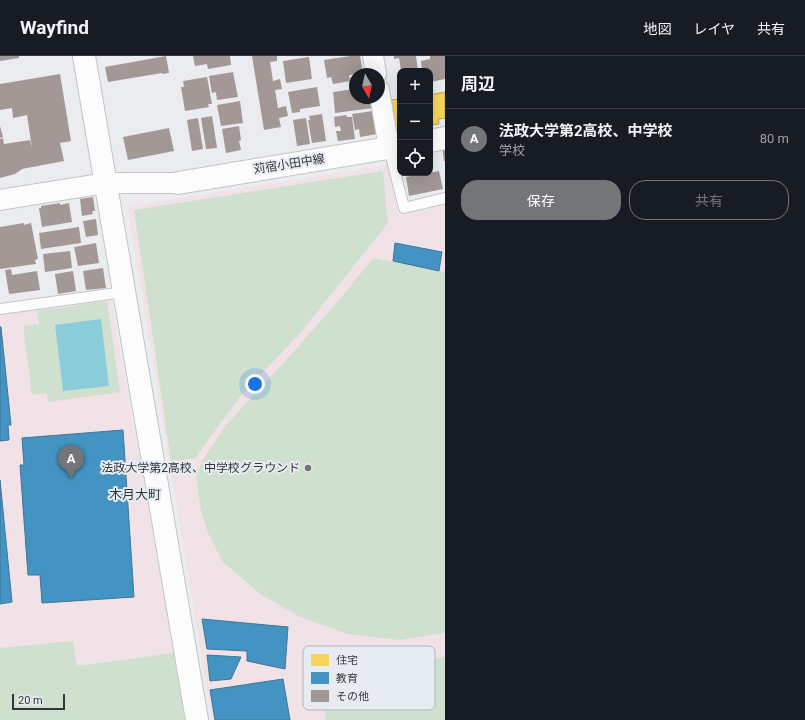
<!DOCTYPE html>
<html lang="ja">
<meta charset="utf-8">
<style>
body{margin:0;font-family:Roboto,"Noto Sans JP",sans-serif;background:#242831;color:#f1f3f6}
.controls{position:absolute;right:12px;top:12px;display:grid;overflow:hidden;border-radius:8px;box-shadow:0 4px 16px #0002}
.controls button{width:36px;height:36px;display:grid;place-items:center;padding:0;border:0;border-bottom:1px solid #363941;background:#171b24;color:#f1f3f6;font:20px sans-serif}
.compass{position:absolute;left:349px;top:12px;width:36px;height:36px;border-radius:50%;background:#171b24;box-shadow:0 4px 16px #0002;rotate:171deg}
.scale{position:absolute;left:12px;bottom:10px;width:53px;box-sizing:border-box;padding-left:4px;border:2px solid #343538;border-top:0;font-size:11px;line-height:14px;white-space:nowrap;color:#343538;-webkit-text-stroke:3px #e7ebf2;paint-order:stroke}
.you{position:absolute;left:255px;top:328px;width:14px;height:14px;margin:-10px;border:3px solid #fff;border-radius:50%;background:#1a73e8;box-shadow:0 0 0 6px #1a73e833}
.badge{display:grid;place-items:center;width:26px;height:26px;border-radius:50%;background:#747578;color:#fff;font-size:13px;font-weight:700}
.pin{position:absolute;translate:-50% -33px;filter:drop-shadow(0 1px 2px #0008)}
.pin::after{content:'';position:absolute;top:21px;width:14px;height:12px;background:inherit;clip-path:polygon(0 0,100% 0,50% 100%)}
.list{margin:0;padding:0;list-style:none}
h2{display:flex;justify-content:space-between;align-items:center;height:52px;margin:0;padding:0 16px;font-size:17px}
h2 small{font-size:13px;font-weight:400;color:#9ea1a6}
.list li{display:grid;grid-template-columns:26px 1fr auto;gap:12px;align-items:center;box-sizing:border-box;height:60px;padding:0 16px;border-top:1px solid #363941}
.list b{display:block;font-size:15px;white-space:nowrap}
.list p{margin:0;font-size:13px;white-space:nowrap;color:#9ea1a6}
.list em{font-size:13px;font-style:normal;color:#9ea1a6}
.actions{display:flex;gap:8px;padding:12px 16px}
.actions a{flex:1;padding:9px 0;border:1px solid #747578;border-radius:16px;text-align:center;font-size:14px;color:#747578}
.actions .main{background:#747578;color:#fff}
.icon{flex:none;width:22px;height:22px;fill:none;stroke:currentColor;stroke-width:2;stroke-linecap:round;stroke-linejoin:round}
.map{position:relative;flex:none;width:445px;height:664px;overflow:hidden}
header{display:flex;align-items:center;gap:24px;box-sizing:border-box;height:56px;padding:0 20px;background:#171b24;border-bottom:1px solid #363941}
header strong{font-size:19px}
nav{display:flex;gap:22px;margin-inline-start:auto;font-size:14px}
main{display:flex}
aside{flex:1;background:#171b24}
.map>svg:first-child{display:block}
</style>
<header>
<strong>Wayfind</strong>
<nav><a>地図</a><a>レイヤ</a><a>共有</a></nav>
</header>
<main>
<div class="map">
<svg width="445" height="664" viewBox="0 0 445 664">
<rect width="100%" height="100%" fill="#eaecef"/>
<g fill="#f0e2e6">
<polygon points="387,109 399,160 445,149 445,664 212,664 128,154 132,150"/>
<polygon points="110,239 174,597 185,664 0,664 0,255"/>
</g>
<g fill="#d0e0ce">
<polygon points="383,115 388,167 302,275 239,342 195,402 171,405 134,154"/>
<polygon points="373,202 445,216 445,577 399,584 348,578 300,561 260,538 222,505 208,477 201,454 196,422 202,405 227,368 297,292 349,232"/>
<polygon points="107,245 120,336 48,346 47,337 32,339 23,270 39,268 37,255"/>
<polygon points="73,585 77,610 174,597 185,664 0,664 0,592"/>
<polygon points="445,601 445,664 326,664 319,622"/>
</g>
<polygon fill="#8accd9" points="101,263 109,330 63,335 55,269"/>
<g fill="#f6d55c" stroke="#bca551">
<polygon points="445,36 445,62 438,63 439,68 430,69 430,39"/>
<polygon points="400,43 400,69 395,70 391,44"/>
</g>
<g fill="#4393c3" stroke="#3e7799">
<polygon points="395,187 442,196 439,215 393,205"/>
<polygon points="0,271 1,271 11,369 8,369 9,384 0,385"/>
<polygon points="123,374 134,541 42,547 40,519 28,519 20,409 24,409 22,382"/>
<polygon points="0,424 12,546 0,548"/>
<polygon points="202,563 288,571 285,613 247,605 247,595 207,593"/>
<polygon points="207,599 241,601 231,623 210,625"/>
<polygon points="283,623 290,664 215,664 210,634"/>
</g>
<g fill="#a49896">
<polygon points="0,0 19,0 19,2 0,5"/>
<polygon points="166,0 169,17 162,18 162,17 108,26 105,11"/>
<polygon points="193,0 230,0 231,9 208,13 207,8 195,10"/>
<polygon points="252,0 277,0 277,5 270,6 273,25 280,23 282,33 275,34 278,52 286,50 288,60 279,62 281,71 264,74"/>
<polygon points="350,0 360,0 363,17 349,19 350,25 333,28 331,21 327,22 324,4"/>
<polygon points="394,0 416,0 418,15 401,15 399,2 394,3"/>
<polygon points="430,0 445,0 445,23 430,26 430,15 422,15 421,5 430,3"/>
<polygon points="309,1 312,23 286,27 283,5"/>
<polygon points="233,16 238,41 217,44 216,36 212,37 209,20"/>
<polygon points="60,18 71,85 60,87 64,105 22,113 15,118 0,122 0,83 3,82 4,88 30,84 32,92 27,59 13,62 12,52 0,54 0,28"/>
<polygon points="207,21 212,48 208,48 209,51 185,55 181,31 184,31 183,25"/>
<polygon points="317,31 320,50 300,53 300,56 292,57 288,36"/>
<polygon points="355,33 355,42 371,42 373,52 335,57 333,36"/>
<polygon points="240,45 243,67 221,70 217,49"/>
<polygon points="373,55 377,78 360,81 359,73 355,74 352,58"/>
<polygon points="322,58 326,85 312,87 308,64 310,64 309,60"/>
<polygon points="346,59 347,61 352,61 355,83 338,85 336,75 341,75 340,70 335,71 334,61"/>
<polygon points="212,60 217,92 206,93 201,62"/>
<polygon points="198,62 203,93 192,95 187,64"/>
<polygon points="306,62 310,88 297,90 293,64"/>
<polygon points="0,70 3,81 0,82"/>
<polygon points="239,70 241,84 239,85 241,94 226,97 222,73"/>
<polygon points="169,72 174,95 128,104 123,81"/>
<polygon points="445,89 445,105 444,105 442,90"/>
<polygon points="439,115 443,133 409,140 406,121"/>
<polygon points="93,141 95,155 92,155 93,158 82,160 80,143"/>
<polygon points="60,147 60,149 69,147 72,166 42,171 39,152 41,152 41,150"/>
<polygon points="96,163 98,179 86,181 83,165"/>
<polygon points="24,167 24,169 31,167 38,203 35,204 36,208 0,213 0,171"/>
<polygon points="79,171 81,187 41,193 39,177"/>
<polygon points="96,187 99,207 78,210 74,191"/>
<polygon points="70,195 72,212 45,216 43,198"/>
<polygon points="103,212 106,232 86,234 83,215"/>
<polygon points="11,213 12,219 37,215 40,234 9,238 5,214"/>
<polygon points="73,215 76,235 58,238 55,218"/>
</g>
<g fill="none" stroke-linecap="round" stroke-linejoin="round">
<defs>
<g id="service">
<polyline points="389,92 404,152 445,142"/>
<polyline points="0,253 124,236"/>
</g>
<g id="minor">
<polyline points="373,0 376,18"/>
<polyline points="379,34 389,92"/>
<polyline points="0,144 106,127 178,127"/>
</g>
<g id="tertiary">
<polyline points="84,0 197,664"/>
<polyline points="430,85 445,82"/>
<polyline points="178,127 400,90"/>
</g>
</defs>
<use href="#service" stroke="#c2c4c6" stroke-width="12"/>
<use href="#minor" stroke="#c2c4c6" stroke-width="22"/>
<use href="#tertiary" stroke="#c2c4c6" stroke-width="24"/>
<use href="#service" stroke="#fcfcfd" stroke-width="10"/>
<use href="#minor" stroke="#fcfcfd" stroke-width="20"/>
<use href="#tertiary" stroke="#fcfcfd" stroke-width="22"/>
</g>
<circle fill="#747578" stroke="#e7ebf2" stroke-width="1.5" cx="308" cy="412" r="4"/>
<g text-anchor="middle" dominant-baseline="central" stroke-width="4" stroke-linejoin="round" paint-order="stroke">
<g font-size="12" fill="#343538" stroke="#e7ebf2">
<text transform="translate(289 108) rotate(-9)">苅宿小田中線</text>
</g>
<g font-size="12" fill="#343538" stroke="#e7ebf2" text-anchor="end">
<text x="300" y="412">法政大学第2高校、中学校グラウンド</text>
</g>
<g font-size="13" fill="#343538" stroke="#e7ebf2">
<text x="135" y="438">木月大町</text>
</g>
</g>
<rect x="303" y="590" width="132" height="64" rx="6" fill="#e7ebf2" stroke="#b1b4ba" stroke-width="1"/>
<rect x="311" y="598" width="18" height="12" fill="#f6d55c"/>
<rect x="311" y="616" width="18" height="12" fill="#4393c3"/>
<rect x="311" y="634" width="18" height="12" fill="#a49896"/>
<g font-size="11" fill="#343538">
<text x="336" y="608">住宅</text>
<text x="336" y="626">教育</text>
<text x="336" y="644">その他</text>
</g>
</svg>
<div class="controls">
<button>+</button>
<button>−</button>
<button><svg class="icon" aria-label="locate" viewBox="0 0 24 24"><circle cx="12" cy="12" r="6"/><path d="M12 2v4M12 18v4M2 12h4M18 12h4"/></svg></button>
</div>
<svg class="compass" viewBox="-18 -18 36 36"><path d="M0-13l5 13h-10z" fill="#e53935"/><path d="M0 13l5-13h-10z" fill="#9ea1a6"/></svg>
<div class="scale">20 m</div>
<div class="you"></div>
<div class="pin badge" style="left:71px;top:422px">A</div>
</div>
<aside>
<h2>周辺<small></small></h2>
<ul class="list">
<li><span class="badge">A</span><div><b>法政大学第2高校、中学校</b><p>学校</p></div><em>80 m</em></li>
</ul>
<div class="actions"><a class="main">保存</a><a>共有</a></div>
</aside>
</main>
